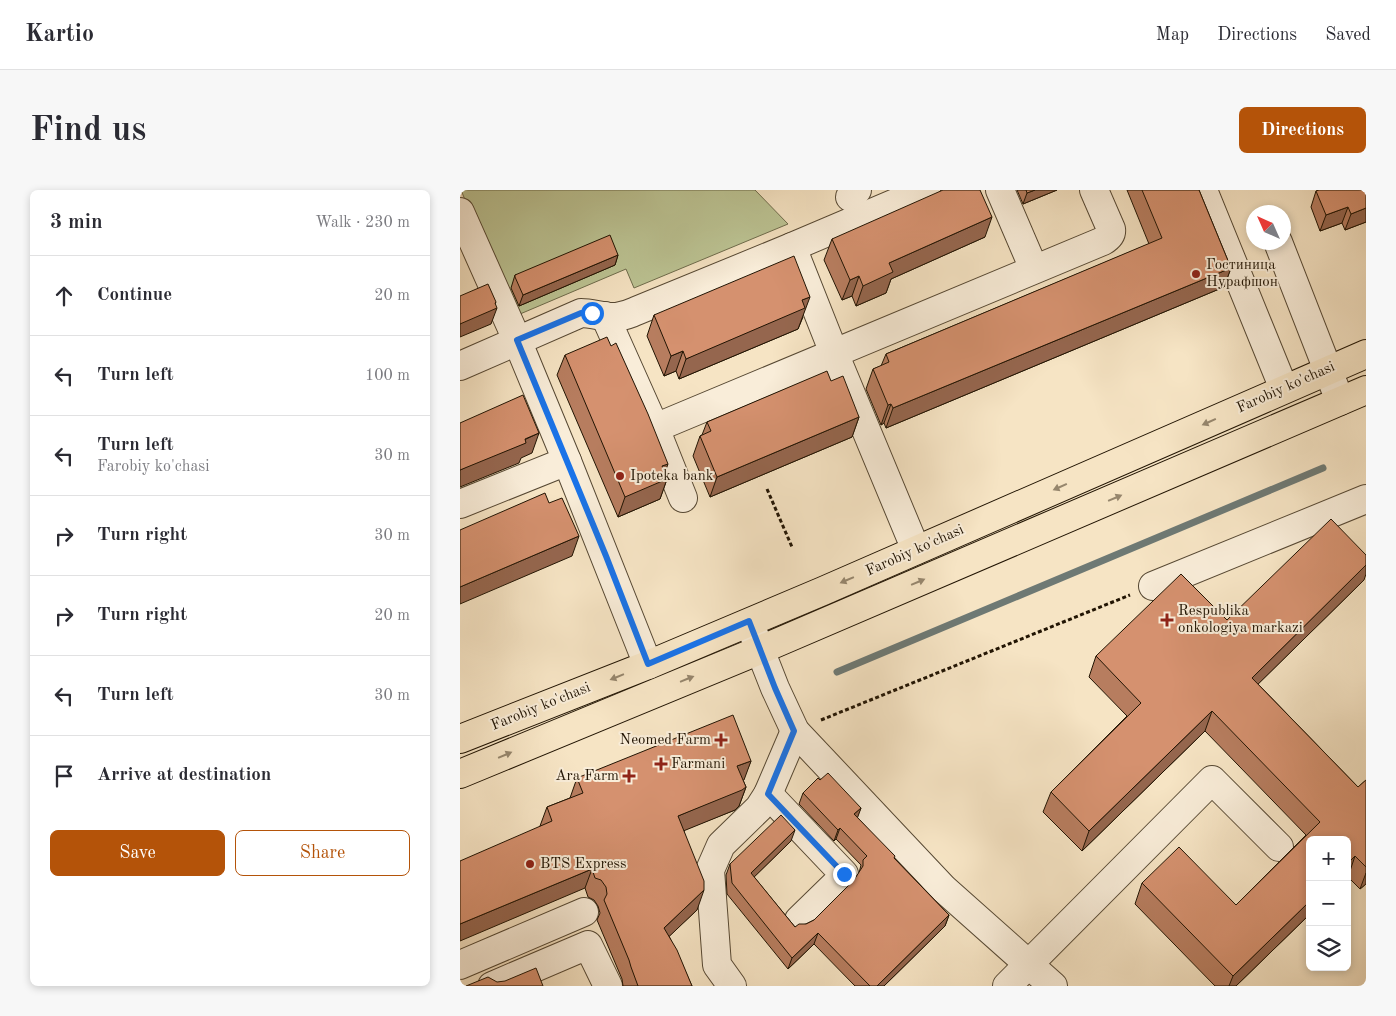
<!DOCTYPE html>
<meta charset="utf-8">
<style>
body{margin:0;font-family:"Old Standard TT",serif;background:#f7f7f7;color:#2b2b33}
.controls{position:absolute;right:15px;bottom:15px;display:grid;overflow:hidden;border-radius:8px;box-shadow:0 2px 8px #0003}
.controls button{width:45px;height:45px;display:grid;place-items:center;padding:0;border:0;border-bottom:1px solid #e1e1e2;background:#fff;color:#2b2b33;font:25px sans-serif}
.compass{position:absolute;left:786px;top:15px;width:45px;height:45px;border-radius:50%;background:#fff;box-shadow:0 2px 8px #0003;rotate:315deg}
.stop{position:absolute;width:15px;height:15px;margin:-11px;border:4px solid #1a73e8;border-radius:50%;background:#fff}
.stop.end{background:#1a73e8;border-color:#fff;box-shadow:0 1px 5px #0008}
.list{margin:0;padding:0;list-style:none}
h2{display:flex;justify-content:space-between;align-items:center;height:65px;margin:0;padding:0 20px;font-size:21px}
h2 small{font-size:16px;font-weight:400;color:#7c7c81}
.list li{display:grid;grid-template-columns:32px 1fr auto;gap:15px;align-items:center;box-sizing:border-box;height:80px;padding:0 20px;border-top:1px solid #e1e1e2}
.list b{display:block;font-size:19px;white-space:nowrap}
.list p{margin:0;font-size:16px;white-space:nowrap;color:#7c7c81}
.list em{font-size:16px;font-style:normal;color:#7c7c81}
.actions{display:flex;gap:10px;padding:15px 20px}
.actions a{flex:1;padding:11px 0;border:1px solid #b45309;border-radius:8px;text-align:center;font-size:18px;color:#b45309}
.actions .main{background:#b45309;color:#fff}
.icon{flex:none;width:28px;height:28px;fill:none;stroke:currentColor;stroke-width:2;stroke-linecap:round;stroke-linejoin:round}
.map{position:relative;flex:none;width:906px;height:796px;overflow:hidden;border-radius:8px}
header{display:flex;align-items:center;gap:30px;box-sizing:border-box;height:70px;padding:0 25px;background:#fff;border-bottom:1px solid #e1e1e2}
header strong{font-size:24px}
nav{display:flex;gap:28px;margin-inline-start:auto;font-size:18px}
.intro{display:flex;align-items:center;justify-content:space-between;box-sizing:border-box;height:120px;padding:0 30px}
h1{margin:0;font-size:35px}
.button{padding:12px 22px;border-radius:8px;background:#b45309;color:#fff;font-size:18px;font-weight:700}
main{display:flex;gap:30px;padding:0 30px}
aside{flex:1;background:#fff;border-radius:8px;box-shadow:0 2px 8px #0003}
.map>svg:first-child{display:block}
</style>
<header>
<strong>Kartio</strong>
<nav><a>Map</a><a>Directions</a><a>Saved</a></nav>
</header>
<div class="intro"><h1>Find us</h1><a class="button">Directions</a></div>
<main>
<aside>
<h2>3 min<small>Walk · 230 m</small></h2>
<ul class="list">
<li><svg class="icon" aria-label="ahead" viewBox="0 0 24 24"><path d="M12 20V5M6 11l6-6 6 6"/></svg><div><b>Continue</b></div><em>20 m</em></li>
<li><svg class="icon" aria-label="left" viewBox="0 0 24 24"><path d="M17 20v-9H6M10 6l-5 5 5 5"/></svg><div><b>Turn left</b></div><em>100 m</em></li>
<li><svg class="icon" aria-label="left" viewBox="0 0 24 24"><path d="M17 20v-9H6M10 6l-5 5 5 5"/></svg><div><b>Turn left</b><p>Farobiy ko'chasi</p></div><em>30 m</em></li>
<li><svg class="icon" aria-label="right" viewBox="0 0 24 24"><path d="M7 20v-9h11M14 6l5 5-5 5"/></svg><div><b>Turn right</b></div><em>30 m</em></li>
<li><svg class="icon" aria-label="right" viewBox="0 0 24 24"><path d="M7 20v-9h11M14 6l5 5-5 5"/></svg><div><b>Turn right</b></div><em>20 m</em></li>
<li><svg class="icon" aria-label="left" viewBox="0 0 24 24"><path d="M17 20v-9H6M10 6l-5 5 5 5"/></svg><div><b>Turn left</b></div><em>30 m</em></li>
<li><svg class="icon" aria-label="arrive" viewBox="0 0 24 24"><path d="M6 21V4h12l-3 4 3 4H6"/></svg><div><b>Arrive at destination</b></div></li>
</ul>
<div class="actions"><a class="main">Save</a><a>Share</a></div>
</aside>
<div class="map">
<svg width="906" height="796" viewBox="0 0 906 796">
<rect width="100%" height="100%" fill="#f6e4c4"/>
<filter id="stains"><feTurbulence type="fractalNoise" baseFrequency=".004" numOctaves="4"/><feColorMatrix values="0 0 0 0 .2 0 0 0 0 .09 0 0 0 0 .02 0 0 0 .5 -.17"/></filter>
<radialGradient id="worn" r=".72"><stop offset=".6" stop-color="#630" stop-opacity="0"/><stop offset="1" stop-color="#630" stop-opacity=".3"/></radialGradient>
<polygon fill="#bcc494" stroke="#6e6c4c" points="1,0 295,0 328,34 174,98 166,79 53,127"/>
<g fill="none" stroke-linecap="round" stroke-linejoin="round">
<polyline stroke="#6e7974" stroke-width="7" points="377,482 863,278"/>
<defs>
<g id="minor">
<polyline points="540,0 574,79"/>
<polyline points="743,0 824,199"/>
<polyline points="390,7 397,0"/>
<polyline points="0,22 57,150 107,271 188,475"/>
<polyline points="818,52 880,211"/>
<polyline points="332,57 374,163 456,360"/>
<polyline points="145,126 195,238 223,308"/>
<path d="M 0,176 L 121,123 C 133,123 144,128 156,127 C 163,126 170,124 176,121 L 332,57 L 466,0"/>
<path d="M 195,238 L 643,51 C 648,48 652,45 651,39 L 634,0"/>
<polyline points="0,314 107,271"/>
<polyline points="693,396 906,309"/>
<polyline points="291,437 315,498 335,541 484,699 593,796"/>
<polyline points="308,604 384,684 378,692 339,730"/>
<polyline points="0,775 124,722"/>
<polyline points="32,796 128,755 148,796"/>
<polyline points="272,796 257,775 250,680 261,655 299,618 308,604 335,541"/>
<polyline points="547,796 752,590 819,657"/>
</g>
<g id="major">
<polyline points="0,549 188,475 363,401 906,164"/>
<polyline points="0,584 300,460 906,200"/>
</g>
</defs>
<use href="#minor" stroke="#564833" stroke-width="30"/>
<use href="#major" stroke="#211403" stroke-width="30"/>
<g stroke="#211403" stroke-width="3" stroke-dasharray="4 2.5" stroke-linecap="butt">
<polyline points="307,299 332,357"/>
<polyline points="361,530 670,405"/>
</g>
<use href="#minor" stroke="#f9edd9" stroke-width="28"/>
<use href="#major" stroke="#f6e4c4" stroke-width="28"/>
</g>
<g fill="#b77d5f" stroke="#211403">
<polygon points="557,0 597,0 563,14"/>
<polygon points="667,0 739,0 771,78 764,97 426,238 424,233 421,235 406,199 413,179 421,176 426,164 689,54"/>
<polygon points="906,0 906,32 885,40 882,33 860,41 851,17 856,1"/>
<polygon points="525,47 431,89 426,103 396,116 392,106 382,110 364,70 372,49"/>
<polygon points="158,65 155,75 59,116 51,98 55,85"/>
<polygon points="194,125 343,127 338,139 219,189 216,181 204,186 187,146"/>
<polygon points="105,165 205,283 207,289 200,309 158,327 97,185"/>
<polygon points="371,191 399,227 392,247 250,307 233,266 240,246 242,245 247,232"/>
<polygon points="904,390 798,494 898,597 906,590 906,694 900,699 888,687 887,687 887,650 850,650 850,724 776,796 755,796 675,714 682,693 776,715 846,645 745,541 622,661 583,622 591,602 667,526 629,487 636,466 767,430"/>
<polygon points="291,571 283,590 286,597 279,616 275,620 224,640 237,720 209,746 232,796 163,796 162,789 137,730 140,723 138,716 134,710 128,707 125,698 80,636 87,617 110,608 117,588"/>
<polygon points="360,590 401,618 397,627 435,669 489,725 485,736 424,796 395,796 354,754 328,779 267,704 266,685 270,674 331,651 294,687 335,737 346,734 354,730 394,690 399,683 401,675 376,649 374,651 339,614 343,603"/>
</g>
<g fill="#95664e" stroke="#211403">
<polygon points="575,0 597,0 563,14 567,3"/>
<polygon points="888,17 882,33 860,41 866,25"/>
<polygon points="906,18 906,32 885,40 891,24"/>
<polygon points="532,27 525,47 431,89 426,103 396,116 403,96 429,73"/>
<polygon points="158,65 155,75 59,116 63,105"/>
<polygon points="771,78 764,97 426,238 433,218"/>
<polygon points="399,86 392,106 382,110 390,90"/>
<polygon points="350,107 338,139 219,189 226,169 342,110"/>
<polygon points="36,112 33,119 37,118 31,134 0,147 0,134"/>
<polygon points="223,161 216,181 204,186 211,166"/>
<polygon points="431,214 424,233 421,235 428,215"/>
<polygon points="399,227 392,247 250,307 257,287"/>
<polygon points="79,243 72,263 61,268 59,273 0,297 0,280"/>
<polygon points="208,274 202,291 207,289 200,309 158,327 165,307 202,276"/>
<polygon points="119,346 112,366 0,414 0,397"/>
<polygon points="906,375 906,384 904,390 784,508 792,488"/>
<polygon points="752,521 745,541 622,661 629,641"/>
<polygon points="291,571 284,590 270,595 277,576"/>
<polygon points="286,597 279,616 275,620 211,646 218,626"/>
<polygon points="401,618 397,629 394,624"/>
<polygon points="380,638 376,649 374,651 378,640"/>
<polygon points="335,640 331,651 287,694 291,683"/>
<polygon points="895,666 888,687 887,687 887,674"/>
<polygon points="132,679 125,698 0,751 0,734"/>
<polygon points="906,683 906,694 900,699"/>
<polygon points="244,700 237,720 197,758 204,738"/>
<polygon points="850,711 850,724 776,796 769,796 773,786"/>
<polygon points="489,725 485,736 424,796 417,796"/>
<polygon points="358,743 354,754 328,779 332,768"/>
</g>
<g fill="#d5916f" stroke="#211403">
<polygon points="483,0 520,0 532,27 429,73 433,82 403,96 399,86 390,90 372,49"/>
<polygon points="566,0 575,0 567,3"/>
<polygon points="682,0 739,0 771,78 433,218 431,214 428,215 413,179 429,172 426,164 702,48"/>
<polygon points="859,0 906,0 906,18 891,24 888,17 866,25 856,1"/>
<polygon points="150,45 158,65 63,105 55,87 55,85"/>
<polygon points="334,66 350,107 342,110 345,118 226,169 223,161 211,166 194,125"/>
<polygon points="28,94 36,112 35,113 37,118 0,134 0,106"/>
<polygon points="147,147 151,156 156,153 188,224 208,274 202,276 207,289 165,307 105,165"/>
<polygon points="367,181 371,191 383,186 399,227 257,287 240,246 251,241 247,232"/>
<polygon points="63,205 79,243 65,249 66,253 0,280 0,233"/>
<polygon points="85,303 89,313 102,308 119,346 0,397 0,340"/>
<polygon points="871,329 906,365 906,375 792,488 898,597 906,590 906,677 895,666 887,674 887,650 850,650 850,711 773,786 682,693 719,657 776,715 860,632 752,521 629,641 591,602 681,513 636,466 721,384 767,430"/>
<polygon points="273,525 291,571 277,576 286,597 282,600 218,626 244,691 244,700 204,738 217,760 232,796 178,796 171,777 169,770 144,710 147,704 146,697 141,690 135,688 132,679 0,734 0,671 92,631 87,617 123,603 117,588"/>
<polygon points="368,583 401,618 394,624 435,666 434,668 489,725 417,796 410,796 358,743 332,768 272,693 270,674 321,625 335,640 291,683 335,737 339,734 346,734 354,730 394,690 403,676 403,670 407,666 380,638 378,640 343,603 358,588 360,590"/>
<polygon points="76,778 83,796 6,796 28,787 37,792 45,791"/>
</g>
<defs><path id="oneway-solid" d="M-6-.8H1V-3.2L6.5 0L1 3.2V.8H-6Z" transform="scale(1.25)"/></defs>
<g fill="#96866d">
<use href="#oneway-solid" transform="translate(749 232) rotate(156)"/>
<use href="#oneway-solid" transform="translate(600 297) rotate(156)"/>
<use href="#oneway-solid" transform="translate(655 308) rotate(-23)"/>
<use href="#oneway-solid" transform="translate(387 390) rotate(157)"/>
<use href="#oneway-solid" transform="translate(458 392) rotate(-23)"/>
<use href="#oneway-solid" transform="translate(157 487) rotate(158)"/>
<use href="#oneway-solid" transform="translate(227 489) rotate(-22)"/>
<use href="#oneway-solid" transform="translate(45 565) rotate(-23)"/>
</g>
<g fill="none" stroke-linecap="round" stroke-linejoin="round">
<polyline stroke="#1a73e8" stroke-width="6" points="132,123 121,123 57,150 146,366 188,474 289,431 315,498 334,541 308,604 384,684"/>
</g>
<g fill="#8f2418" stroke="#f9edd9" stroke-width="2">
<circle cx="736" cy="84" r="5"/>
<circle cx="160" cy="286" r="5"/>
<path d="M704.5 422.5h5v5h5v5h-5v5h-5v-5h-5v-5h5z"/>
<path d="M258.5 542.5h5v5h5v5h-5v5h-5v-5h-5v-5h5z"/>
<path d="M198.5 566.5h5v5h5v5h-5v5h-5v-5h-5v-5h5z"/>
<path d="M166.5 578.5h5v5h5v5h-5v5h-5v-5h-5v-5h5z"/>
<circle cx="70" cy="674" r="5"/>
</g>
<g text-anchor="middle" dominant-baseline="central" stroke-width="4" stroke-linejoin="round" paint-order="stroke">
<g font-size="15" fill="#211403" stroke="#f9edd9" text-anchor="start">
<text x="746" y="75">Гостиница<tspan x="746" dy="17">Нурафшон</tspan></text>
<text x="170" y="286">Ipoteka bank</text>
<text x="718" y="421">Respublika<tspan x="718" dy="17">onkologiya markazi</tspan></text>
<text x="251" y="550" text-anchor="end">Neomed Farm</text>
<text x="211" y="574">Farmani</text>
<text x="159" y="586" text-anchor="end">Ara Farm</text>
<text x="80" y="674">BTS Express</text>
</g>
<g font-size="15" fill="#211403" stroke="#f9edd9">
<text transform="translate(826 198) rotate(-24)">Farobiy ko'chasi</text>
<text transform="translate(455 361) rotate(-24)">Farobiy ko'chasi</text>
<text transform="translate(81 517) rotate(-22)">Farobiy ko'chasi</text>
</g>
</g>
<rect width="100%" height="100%" filter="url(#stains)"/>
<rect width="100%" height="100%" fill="url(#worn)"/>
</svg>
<div class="controls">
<button>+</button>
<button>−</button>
<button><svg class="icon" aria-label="layers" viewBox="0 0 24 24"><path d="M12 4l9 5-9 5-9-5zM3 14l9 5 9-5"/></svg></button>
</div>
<svg class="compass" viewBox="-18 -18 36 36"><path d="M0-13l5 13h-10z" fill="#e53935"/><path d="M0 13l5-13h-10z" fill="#7c7c81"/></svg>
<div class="stop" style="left:132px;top:123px"></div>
<div class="stop end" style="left:384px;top:684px"></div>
</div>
</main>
